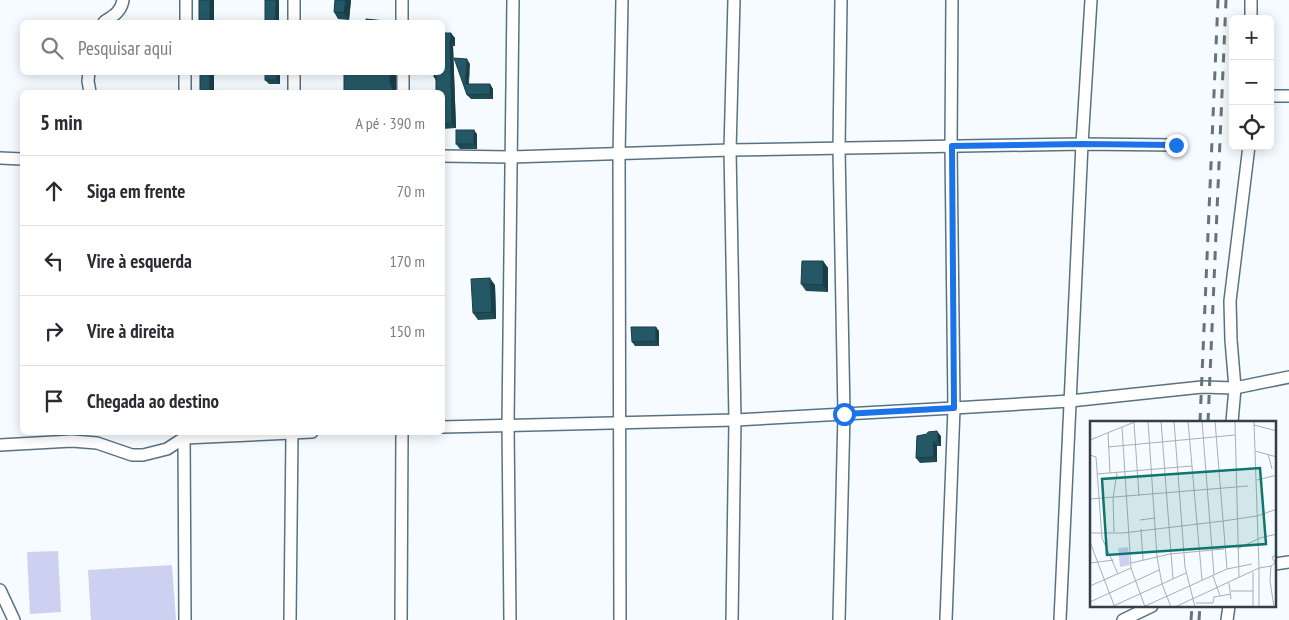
<!DOCTYPE html>
<html lang="pt">
<meta charset="utf-8">
<style>
body{margin:0;font-family:"PT Sans Narrow",sans-serif;background:#f7f7f7;color:#2b2b33}
.controls{position:absolute;right:15px;top:15px;display:grid;overflow:hidden;border-radius:8px;box-shadow:0 2px 12px #0003}
.controls button{width:45px;height:45px;display:grid;place-items:center;padding:0;border:0;border-bottom:1px solid #e1e1e2;background:#fff;color:#2b2b33;font:25px sans-serif}
.stop{position:absolute;width:15px;height:15px;margin:-11px;border:4px solid #1a73e8;border-radius:50%;background:#fff}
.stop.end{background:#1a73e8;border-color:#fff;box-shadow:0 1px 5px #0008}
.list{margin:0;padding:0;list-style:none}
h2{display:flex;justify-content:space-between;align-items:center;height:65px;margin:0;padding:0 20px;font-size:21px}
h2 small{font-size:16px;font-weight:400;color:#7c7c81}
.list li{display:grid;grid-template-columns:32px 1fr auto;gap:15px;align-items:center;box-sizing:border-box;height:70px;padding:0 20px;border-top:1px solid #e1e1e2}
.list b{display:block;font-size:19px;white-space:nowrap}
.list em{font-size:16px;font-style:normal;color:#7c7c81}
.icon{flex:none;width:28px;height:28px;fill:none;stroke:currentColor;stroke-width:2;stroke-linecap:round;stroke-linejoin:round}
.map{position:relative;flex:none;width:1289px;height:620px;overflow:hidden}
.search{position:absolute;background:#fff;box-shadow:0 2px 12px #0003;left:20px;top:20px;width:425px;height:55px;display:flex;align-items:center;gap:12px;box-sizing:border-box;padding:0 18px;border-radius:8px;color:#7c7c81;font-size:19px}
.panel{position:absolute;background:#fff;box-shadow:0 2px 12px #0003;left:20px;top:90px;width:425px;height:345px;border-radius:8px}
.map>svg:first-child{display:block}
</style>
<div class="map">
<svg width="1289" height="620" viewBox="0 0 1289 620">
<rect width="100%" height="100%" fill="#f5fbff"/>
<g fill="#cdd1f1">
<polygon points="58,551 61,612 30,614 27,552"/>
<polygon points="172,565 176,620 91,620 88,570"/>
</g>
<g fill="none" stroke-linecap="round" stroke-linejoin="round">
<defs>
<g id="minor">
<polyline points="402,0 402,22"/>
<polyline points="1251,0 1251,19"/>
<path d="M 104,22 C 113,16 121,12 123,0"/>
<polyline points="186,22 186,0"/>
<polyline points="294,22 294,0"/>
<polyline points="89,72 88,81 90,92"/>
<polyline points="403,72 403,92"/>
<polyline points="185,92 185,72"/>
<polyline points="294,92 294,72"/>
<polyline points="1270,96 1289,96"/>
<polyline points="442,156 511,157 730,150 1082,144 1176,145"/>
<polyline points="0,158 22,159"/>
<polyline points="1232,422 1235,388 1231,340 1230,301 1249,146"/>
<polyline points="442,427 735,420 954,408 1070,401 1202,387 1235,388 1289,377"/>
<polyline points="184,432 185,620"/>
<polyline points="0,445 72,441 97,443 132,455 143,455 167,449 184,438 312,432"/>
<polyline points="1275,564 1289,562"/>
<polyline points="0,590 14,620"/>
<polyline points="290,620 292,433"/>
<polyline points="401,620 402,432"/>
<polyline points="510,620 508,424 513,0"/>
<polyline points="620,620 619,155 622,0"/>
<polyline points="732,620 735,420 730,150 734,0"/>
<polyline points="839,620 844,414 839,149 841,0"/>
<polyline points="946,620 954,408 951,146 952,0"/>
<polyline points="1060,620 1082,144 1091,0"/>
<polyline points="1123,620 1152,606"/>
<polyline points="1227,620 1229,606"/>
</g>
</defs>
<use href="#minor" stroke="#587283" stroke-width="14"/>
<use href="#minor" stroke="#fff" stroke-width="11"/>
<g stroke="#687279" stroke-width="3" stroke-dasharray="9 9" stroke-linecap="butt">
<polyline points="1200,422 1218,0"/>
<polyline points="1208,422 1226,0"/>
<polyline points="1191,620 1192,606"/>
<polyline points="1199,620 1200,606"/>
</g>
</g>
<g fill="#204c58">
<polygon points="335,0 351,0 349,20 338,19 334,12"/>
<polygon points="442,33 455,38 455,46 453,46 456,128 442,129 442,92 434,77"/>
<polygon points="470,64 469,84 490,84 493,89 493,99 471,99 467,95"/>
<polygon points="280,72 280,84 269,84 265,80"/>
<polygon points="477,134 477,149 460,149 456,144"/>
<polygon points="823,261 828,268 828,292 806,291 801,284"/>
<polygon points="495,285 496,319 478,320 473,313"/>
<polygon points="659,331 659,346 635,346 632,342"/>
<polygon points="917,436 941,436 941,446 937,446 937,462 920,463 916,458"/>
</g>
<g fill="#1a3e47">
<rect x="210" y="0" width="4" height="22"/>
<polygon points="276,0 279,0 279,22 275,22"/>
<polygon points="346,0 351,0 349,20 344,13"/>
<polygon points="451,33 455,38 455,46 451,41"/>
<polygon points="450,41 453,46 456,128 452,123"/>
<polygon points="467,59 470,64 468,89 465,84"/>
<rect x="210" y="72" width="4" height="20"/>
<polygon points="277,72 280,72 280,84 277,80"/>
<polygon points="390,72 396,72 396,92 393,92 390,83"/>
<polygon points="490,84 493,89 493,99 490,94"/>
<polygon points="474,130 477,134 477,149 474,144"/>
<polygon points="823,261 828,268 828,292 823,285"/>
<polygon points="490,278 495,285 496,319 492,312"/>
<polygon points="656,327 659,331 659,346 656,341"/>
<polygon points="937,431 941,436 941,446 938,441"/>
<polygon points="933,442 937,446 937,462 934,457"/>
</g>
<g fill="#255866" stroke="#1a3e47">
<rect x="199" y="0" width="11" height="22"/>
<polygon points="265,0 276,0 275,22 265,22"/>
<polygon points="335,0 346,0 344,13 334,12"/>
<polygon points="366,19 385,21 385,22 366,22"/>
<polygon points="442,33 451,33 451,41 450,41 452,123 442,124 442,92 436,92 436,77 434,77 434,72 442,72"/>
<polygon points="454,58 467,59 465,84 490,84 490,94 467,95"/>
<rect x="200" y="72" width="10" height="20"/>
<rect x="265" y="72" width="12" height="8"/>
<polygon points="344,72 390,72 390,83 393,90 393,92 344,92"/>
<rect x="456" y="130" width="18" height="14"/>
<polygon points="802,261 823,261 823,285 801,284"/>
<polygon points="490,278 492,312 473,313 471,279"/>
<polygon points="631,327 656,327 656,341 632,342"/>
<polygon points="937,431 938,441 933,442 934,457 916,458 917,436 927,434 928,432"/>
</g>
<g fill="none" stroke-linecap="round" stroke-linejoin="round">
<polyline stroke="#1a73e8" stroke-width="6" points="844,414 954,408 952,146 1082,144 1176,145"/>
</g>
<g transform="translate(1090 421)">
<rect width="186" height="186" fill="#f5fbff"/>
<path d="M 38,126 L 40,144 L 30,146 L 28,127 Z" fill="#cdd1f1"/>
<path fill="none" stroke="#a7b0b5" stroke-width="1" d="M 58,0 L 67,136 L 72,163 L 81,186M 71,0 L 83,158M 84,0 L 95,146 L 105,186M 98,0 L 112,159M 112,0 L 124,154M 125,0 L 137,148M 145,0 L 149,156M 44,2 L 49,75M 164,4 L 187,10M 32,6 L 41,147 L 55,186M 18,12 L 20,52M 0,19 L 47,0M 18,26 L 145,14M 165,30 L 187,36M 178,33 L 182,48M 0,34 L 6,36 L 12,117 L 28,153M 7,53 L 102,45M 167,59 L 187,54M 0,78 L 158,65M 50,99 L 65,97M 51,108 L 53,139M 24,111 L 23,77 L 27,52M 0,112 L 33,112 L 133,100 L 167,95 L 187,88M 0,121 L 24,184M 147,128 L 170,117 L 187,113M 0,142 L 24,139M 41,142 L 80,133 L 134,128M 123,155 L 130,175M 139,162 L 141,178M 0,165 L 41,147M 141,170 L 163,170M 0,181 L 69,149M 106,182 L 123,182 L 124,176 L 141,173M 21,186 L 96,152M 53,186 L 137,148 L 162,143M 85,186 L 169,147 L 164,0M 135,186 L 162,186M 163,186 L 163,151M 169,186 L 169,147 L 181,145M 184,186 L 180,160 L 181,145 L 185,142 L 182,136 L 187,134"/>
<path fill="#0f766e" fill-opacity="0.15" stroke="#0f766e" stroke-width="2.5" d="M 170,47 L 176,123 L 17,134 L 12,58 Z"/>
<rect width="186" height="186" fill="none" stroke="#333f46" stroke-width="2.5"/>
</g>
</svg>
<div class="controls">
<button>+</button>
<button>−</button>
<button><svg class="icon" aria-label="locate" viewBox="0 0 24 24"><circle cx="12" cy="12" r="6"/><path d="M12 2v4M12 18v4M2 12h4M18 12h4"/></svg></button>
</div>
<div class="stop" style="left:844px;top:414px"></div>
<div class="stop end" style="left:1176px;top:145px"></div>
<div class="search"><svg class="icon" aria-label="search" viewBox="0 0 24 24"><circle cx="10" cy="10" r="6"/><path d="M15 15l6 6"/></svg>Pesquisar aqui</div>
<section class="panel">
<h2>5 min<small>A pé · 390 m</small></h2>
<ul class="list">
<li><svg class="icon" aria-label="ahead" viewBox="0 0 24 24"><path d="M12 20V5M6 11l6-6 6 6"/></svg><div><b>Siga em frente</b></div><em>70 m</em></li>
<li><svg class="icon" aria-label="left" viewBox="0 0 24 24"><path d="M17 20v-9H6M10 6l-5 5 5 5"/></svg><div><b>Vire à esquerda</b></div><em>170 m</em></li>
<li><svg class="icon" aria-label="right" viewBox="0 0 24 24"><path d="M7 20v-9h11M14 6l5 5-5 5"/></svg><div><b>Vire à direita</b></div><em>150 m</em></li>
<li><svg class="icon" aria-label="arrive" viewBox="0 0 24 24"><path d="M6 21V4h12l-3 4 3 4H6"/></svg><div><b>Chegada ao destino</b></div></li>
</ul>
</section>
</div>
